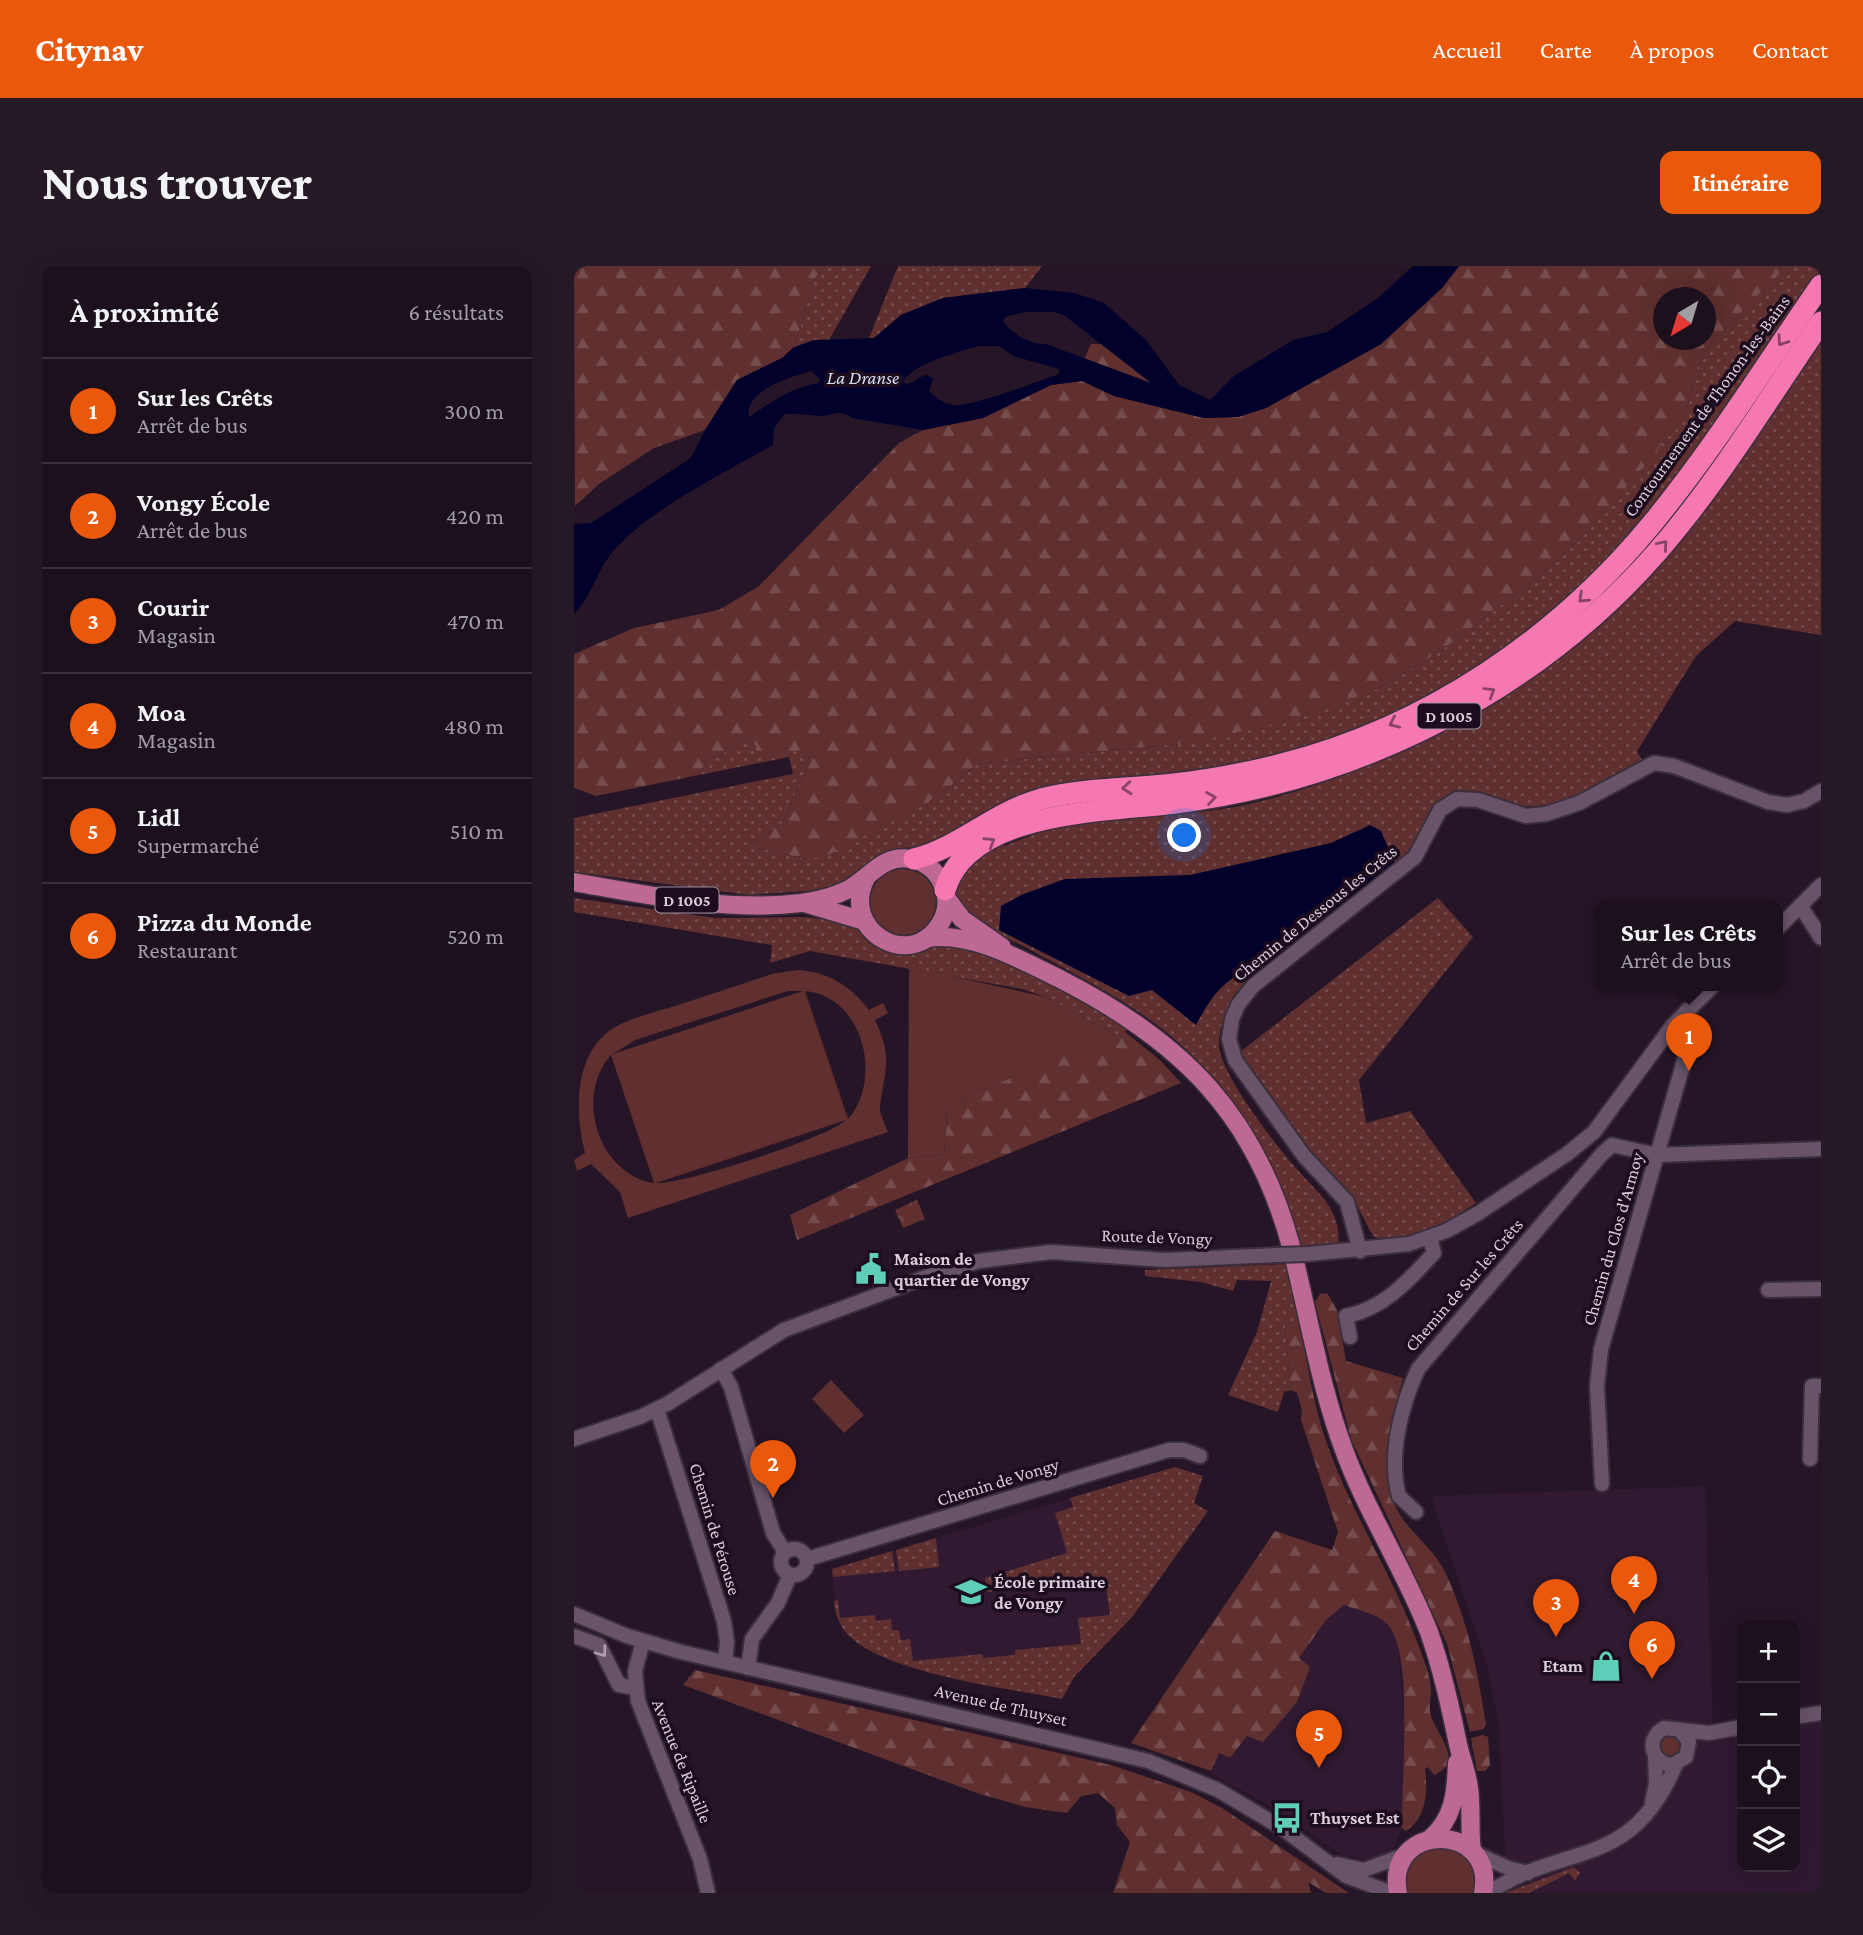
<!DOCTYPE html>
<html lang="fr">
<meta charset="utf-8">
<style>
body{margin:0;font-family:"Crimson Pro",serif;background:#251926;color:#f1f3f6}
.controls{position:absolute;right:21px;bottom:21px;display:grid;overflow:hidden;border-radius:14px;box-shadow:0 7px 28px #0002}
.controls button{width:63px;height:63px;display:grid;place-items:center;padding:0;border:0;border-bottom:2px solid #3a303b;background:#1c101d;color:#f1f3f6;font:35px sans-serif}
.compass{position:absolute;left:1079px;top:21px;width:63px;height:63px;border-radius:50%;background:#1c101d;box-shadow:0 7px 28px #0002;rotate:218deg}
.you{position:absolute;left:611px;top:570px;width:24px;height:24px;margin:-18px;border:5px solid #fff;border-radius:50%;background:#1a73e8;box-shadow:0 0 0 10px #1a73e833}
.badge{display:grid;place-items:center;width:46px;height:46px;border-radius:50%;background:#ea580c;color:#fff;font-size:23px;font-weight:700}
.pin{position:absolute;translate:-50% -58px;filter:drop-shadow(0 2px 4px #0008)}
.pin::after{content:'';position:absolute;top:37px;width:24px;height:21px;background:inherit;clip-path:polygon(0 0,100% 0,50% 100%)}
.popup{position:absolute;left:1020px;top:634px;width:189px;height:91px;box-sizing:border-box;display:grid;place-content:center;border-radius:14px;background:#1c101d;filter:drop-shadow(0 2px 5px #0005);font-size:23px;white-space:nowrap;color:#a09da4}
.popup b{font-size:26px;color:#f1f3f6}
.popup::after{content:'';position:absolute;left:50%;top:100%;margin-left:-14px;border:14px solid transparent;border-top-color:#1c101d}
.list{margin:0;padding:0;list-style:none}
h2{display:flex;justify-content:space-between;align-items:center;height:91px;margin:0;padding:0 28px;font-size:30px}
h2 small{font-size:23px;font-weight:400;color:#a09da4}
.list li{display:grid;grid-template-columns:46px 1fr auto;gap:21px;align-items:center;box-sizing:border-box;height:105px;padding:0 28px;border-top:2px solid #3a303b}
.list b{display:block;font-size:26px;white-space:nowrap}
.list p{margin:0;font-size:23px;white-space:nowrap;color:#a09da4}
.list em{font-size:23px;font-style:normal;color:#a09da4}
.icon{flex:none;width:38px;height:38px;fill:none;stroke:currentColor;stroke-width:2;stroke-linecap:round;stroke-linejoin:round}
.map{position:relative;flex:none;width:1247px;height:1627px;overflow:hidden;border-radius:14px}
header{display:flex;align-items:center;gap:42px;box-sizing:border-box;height:98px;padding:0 35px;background:#ea580c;color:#fff}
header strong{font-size:33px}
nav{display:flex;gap:38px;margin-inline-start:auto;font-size:24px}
.intro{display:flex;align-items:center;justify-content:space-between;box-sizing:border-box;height:168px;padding:0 42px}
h1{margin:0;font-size:49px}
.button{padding:18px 32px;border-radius:14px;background:#ea580c;color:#fff;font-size:24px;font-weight:700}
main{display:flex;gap:42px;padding:0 42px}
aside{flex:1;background:#1c101d;border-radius:14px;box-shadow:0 7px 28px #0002}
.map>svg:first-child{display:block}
</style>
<header>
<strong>Citynav</strong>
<nav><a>Accueil</a><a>Carte</a><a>À propos</a><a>Contact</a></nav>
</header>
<div class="intro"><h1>Nous trouver</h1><a class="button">Itinéraire</a></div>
<main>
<aside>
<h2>À proximité<small>6 résultats</small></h2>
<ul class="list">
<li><span class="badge">1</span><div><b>Sur les Crêts</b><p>Arrêt de bus</p></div><em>300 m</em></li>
<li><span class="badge">2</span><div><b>Vongy École</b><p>Arrêt de bus</p></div><em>420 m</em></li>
<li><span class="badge">3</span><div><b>Courir</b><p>Magasin</p></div><em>470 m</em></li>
<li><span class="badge">4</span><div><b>Moa</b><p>Magasin</p></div><em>480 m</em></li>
<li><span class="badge">5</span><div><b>Lidl</b><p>Supermarché</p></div><em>510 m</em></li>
<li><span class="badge">6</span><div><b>Pizza du Monde</b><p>Restaurant</p></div><em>520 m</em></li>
</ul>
</aside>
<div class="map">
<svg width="1247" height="1627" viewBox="0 0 1247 1627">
<defs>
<pattern id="grass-dots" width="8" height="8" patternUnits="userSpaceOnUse" patternTransform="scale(1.75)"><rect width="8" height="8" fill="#5f302f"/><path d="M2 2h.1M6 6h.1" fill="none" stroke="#754d4d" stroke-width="1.8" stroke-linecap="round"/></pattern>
<pattern id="forest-firs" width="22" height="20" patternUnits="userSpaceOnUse" patternTransform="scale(1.75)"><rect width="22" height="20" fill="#5f302f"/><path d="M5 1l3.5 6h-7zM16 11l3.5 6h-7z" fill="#754d4d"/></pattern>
<pattern id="park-crowns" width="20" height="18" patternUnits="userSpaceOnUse" patternTransform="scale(1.75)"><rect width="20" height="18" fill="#5f302f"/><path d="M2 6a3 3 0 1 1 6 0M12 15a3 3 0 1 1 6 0" fill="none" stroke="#754d4d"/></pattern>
</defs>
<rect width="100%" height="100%" fill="#261527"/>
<g fill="#301931">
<polygon points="1131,1220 1139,1465 1168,1461 1168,1601 1221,1601 1221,1451 1247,1447 1247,1627 931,1627 933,1625 925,1461 913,1400 860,1239 859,1230"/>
<polygon points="506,1229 532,1318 536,1349 559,1350 500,1411 488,1433 376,1411 322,1395 296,1384 268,1361 261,1343 258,1303"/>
<polygon points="770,1339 808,1353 817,1362 824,1379 831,1457 828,1562 818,1584 792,1594 768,1589 691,1537 636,1508 645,1487 656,1492 673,1470 689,1475 723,1436 735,1401 724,1393 752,1354"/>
</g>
<g fill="url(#grass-dots)">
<polygon points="251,0 297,0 255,74 220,81 241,12"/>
<polygon points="324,0 468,0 451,22 369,32 327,49 300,72 295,72"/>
<polygon points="1213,0 1247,0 1247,4 1117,192 1067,257 1017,313 951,369 872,421 783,464 706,489 647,503 501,519 358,579 321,583 303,589 278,614 262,623 175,629 0,606 0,552 219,508 215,491 125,509 134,492 147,489 170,472 182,480 233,483 235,496 209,556 181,578 183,582 232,593 364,530 403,498 613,477 803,423 865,386 969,307 1013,266 1113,142 1123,102 1134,80"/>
<path d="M 1247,75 L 1247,369 L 1161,355 L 1122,390 L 1063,485 L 1068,494 L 995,535 L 964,541 L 937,539 L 890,525 L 874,529 L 858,545 L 839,586 L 707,683 L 677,699 L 684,708 C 675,716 662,724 657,734 C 650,748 642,771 646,786 C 653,816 701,878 722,902 C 743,927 768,943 764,978 L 727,980 C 700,888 651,806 572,751 C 538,727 499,707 462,687 C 441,675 394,656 383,634 C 372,610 413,586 429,577 L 431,580 C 507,544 595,556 675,538 C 839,499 989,409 1100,282 C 1153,221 1200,142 1247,75 Z"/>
<polygon points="0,632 141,652 230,651 267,655 279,659 302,681 319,688 338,688 362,678 385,678 456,707 556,760 551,766 543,770 472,731 448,723 236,685 196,697 198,679 0,646"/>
<polygon points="864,632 899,671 785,814 792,857 836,845 902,937 867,959 847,967 811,975 799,970 782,938 746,900 666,786"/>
<polygon points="712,998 725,1053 711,1060 717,1124 710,1126 704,1146 654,1129 683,1066 697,1015 663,1014 659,1025 627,1016 571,1010 571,1004"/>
<path d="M 601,1201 L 629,1210 L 620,1237 L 634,1245 L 559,1350 L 500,1411 L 488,1433 C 433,1422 313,1408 274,1369 C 265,1359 261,1347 260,1335 L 264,1334 L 266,1352 L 301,1349 L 302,1355 L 317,1353 L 318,1364 L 325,1364 L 327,1374 L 336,1373 L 339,1395 L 408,1388 L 409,1392 L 441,1389 L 441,1384 L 507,1378 L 504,1352 L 536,1349 L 531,1314 L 413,1326 L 411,1312 L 493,1287 L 481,1247 L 499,1241 L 496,1232 Z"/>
<polygon points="362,1272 365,1301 325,1305 322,1284"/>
<polygon points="318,1285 321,1305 259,1311 258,1303"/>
<polygon points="1000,1601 1006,1607 1001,1615 995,1607 955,1627 931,1627"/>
</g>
<g fill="url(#forest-firs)" fill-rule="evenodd">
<polygon points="0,0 251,0 241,12 220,81 208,92 163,114 131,164 80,182 25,218 1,240"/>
<path d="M 885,0 L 1213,0 L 1134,80 L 1123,102 L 1113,142 L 1076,194 L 1013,266 L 969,307 L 865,386 L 803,423 L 710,456 L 613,477 L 403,498 L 364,530 L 252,590 L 232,593 L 183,582 L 181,578 L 209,556 L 235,496 L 233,483 L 188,492 L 182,487 L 182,480 L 170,472 L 147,489 L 134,492 L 125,509 L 22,530 L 0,522 L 0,388 L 60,362 L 145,344 L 185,320 L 325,177 L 349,164 L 409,152 L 477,119 L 508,115 L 540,130 L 630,152 L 664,151 L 692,142 L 807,78 L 868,22 ZM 1090,32 L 1132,32 L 1132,74 L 1090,74 Z"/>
<polygon points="517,78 529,78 578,115 577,118 510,93"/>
<polygon points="551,766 586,794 607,817 223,974 216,949 334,892 370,888 373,844 399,827"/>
<path d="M 753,1027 L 763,1044 L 772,1095 L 829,1112 C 818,1153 801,1210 826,1249 C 840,1270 861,1284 872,1308 C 894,1355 904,1407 912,1458 L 909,1463 L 896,1466 L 873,1378 L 777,1173 L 741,1036 L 746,1028 Z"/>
<path d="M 725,1053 C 733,1095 739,1138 753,1178 C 777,1246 817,1306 842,1373 C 847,1387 857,1409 857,1424 C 857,1434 854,1440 857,1450 C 862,1468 892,1496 860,1509 L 854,1501 L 851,1503 C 854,1525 853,1551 832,1565 L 828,1562 C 827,1517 839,1398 817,1363 C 808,1348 785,1345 770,1339 L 752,1354 L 725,1392 L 736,1401 L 723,1436 L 689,1476 L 673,1470 L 656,1492 L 645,1487 L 637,1505 L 557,1477 L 701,1265 L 758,1284 L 764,1266 L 727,1154 L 728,1144 L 723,1127 L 717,1124 L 711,1060 Z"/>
<polygon points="121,1404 537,1499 617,1526 648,1542 775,1627 752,1627 734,1616 737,1627 539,1627 556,1576 543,1559 541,1542 524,1527 507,1530 493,1547 451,1541 403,1527 109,1419"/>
<polygon points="909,1469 914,1471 916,1499 911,1505 903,1505 897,1472"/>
</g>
<polygon fill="url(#park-crowns)" points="343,934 351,953 329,962 321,944"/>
<g fill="#5f302f" fill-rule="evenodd">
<circle cx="329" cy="636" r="33"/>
<polygon points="335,701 472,731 543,770 399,827 373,844 370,888 334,892"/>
<path d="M 223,704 C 254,706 276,719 295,744 L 309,737 L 314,747 L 301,754 C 319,793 311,801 306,840 C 305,847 311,858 314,866 L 54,952 L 46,926 L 17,898 L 3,905 L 0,894 L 11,887 C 0,844 0,786 41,761 C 62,750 86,745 107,738 C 137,728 168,718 198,708 ZM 214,725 L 229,725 L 39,788 L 61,774 ZM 231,725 C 290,730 309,814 274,853 ZM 37,789 L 80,917 L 79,917 C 24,907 0,830 37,789 ZM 272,854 C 256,871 107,919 82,917 Z"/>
<polygon points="257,1114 290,1149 270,1167 238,1133"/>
<circle cx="1097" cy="1480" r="10"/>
<path d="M 863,1579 C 896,1588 899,1593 901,1627 L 832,1627 C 826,1602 842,1587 863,1579 Z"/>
</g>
<g fill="#01012c" fill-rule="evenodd">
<path d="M 839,0 L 885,0 L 868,22 L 807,78 L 692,142 L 664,151 L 630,152 L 540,130 L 508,115 L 477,119 L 409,152 L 349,164 L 278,152 C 265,142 259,150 246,150 C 233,149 224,147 211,148 L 200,162 L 199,179 C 153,205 77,243 42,282 C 23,302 19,329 0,348 L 0,258 L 17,257 L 117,192 L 131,164 L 163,114 L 208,92 L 220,81 L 240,74 L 300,72 L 327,49 L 369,32 L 451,22 L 500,27 L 530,37 L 572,74 L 605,119 L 636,134 L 660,110 L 719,74 L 753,66 L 804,32 ZM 451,46 L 480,46 L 491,50 L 577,117 L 472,78 C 453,78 442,69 429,56 L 431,51 ZM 403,80 L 426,80 L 439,90 L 485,103 L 485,108 C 465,115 395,142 379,139 C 371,138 360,131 355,125 L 359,113 L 353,109 C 344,110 341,117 332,118 L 329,115 C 344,95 381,88 403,80 ZM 237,105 L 246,113 L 245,117 C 217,121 198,136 175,151 C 169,125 218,110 237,105 Z"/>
<path d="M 796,559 L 807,565 L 822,600 C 784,627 748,657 708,683 C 663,712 650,706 622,759 L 578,724 L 555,730 L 425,664 L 427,640 L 447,629 L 491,613 L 616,609 L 757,577 Z"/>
</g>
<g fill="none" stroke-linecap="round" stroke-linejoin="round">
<defs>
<g id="minor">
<polyline points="1227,641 1247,672"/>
<polyline points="1204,662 1247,619"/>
<polyline points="786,985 773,936 730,890 661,794 655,773 658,753 664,739 679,720 841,591 866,544 883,533 904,534 952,550 972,548 1005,537 1080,497 1100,500 1194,536 1213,539 1230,535 1247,525"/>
<polyline points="735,988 835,978 872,965 903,948 993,888 1020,866 1099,759 1140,719"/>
<polyline points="1194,1024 1247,1023"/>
<path d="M 776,1071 L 772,1050 C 810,1043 835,1014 860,987 L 856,972"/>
<polyline points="147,1103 157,1121 199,1267 211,1286"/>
<polyline points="83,1143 150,1355 153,1376 151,1396"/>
<polyline points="0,1173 66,1151 93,1138 210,1064 352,1011 405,995 477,986 591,994 702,989"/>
<polyline points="1236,1193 1238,1120 1247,1120"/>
<polyline points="1028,1218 1023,1120 1027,1083 1119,764 1112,745"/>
<path d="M 842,1246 L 825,1230 C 814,1190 827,1140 844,1103 L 1028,888 L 1038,879 L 1083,889 L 1247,883"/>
<circle cx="220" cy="1296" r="13"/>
<polyline points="233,1293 595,1184 610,1184 626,1190"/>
<polyline points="0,1348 53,1370 107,1386 574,1495 644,1524 708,1562 772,1610 818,1627"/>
<polyline points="0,1370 25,1379 45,1419 61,1422"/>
<polyline points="69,1375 61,1405 64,1435 126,1593 134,1627"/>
<polyline points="174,1402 178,1373 204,1337 216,1309"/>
<polyline points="1221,1451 1247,1447"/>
<path d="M 1106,1464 L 1115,1476 L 1112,1491 L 1098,1499 C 1077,1497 1071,1473 1090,1462 L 1135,1467 L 1168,1461"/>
<polyline points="1078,1536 1082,1518 1081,1490"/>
<polyline points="899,1586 934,1602 954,1607"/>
<polyline points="763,1598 790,1604 831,1589"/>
<path d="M 914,1627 C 992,1575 1057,1606 1102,1498"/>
</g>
<g id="major">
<path d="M 0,616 C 73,629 152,646 227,637 C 241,635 259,631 273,624 C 295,613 308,588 336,593 C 366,598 382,632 366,658 C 337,706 265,665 292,612"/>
<polyline points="373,633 388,653 428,681"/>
<polyline points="230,637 290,655"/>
<path d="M 353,672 C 398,665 449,695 488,714 C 609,776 683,850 718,984 C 735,1051 746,1120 770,1184 C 793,1247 831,1304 855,1366 C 868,1403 876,1440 884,1478 C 887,1492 893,1507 895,1522 C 898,1543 895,1564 898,1585"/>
<path d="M 856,1573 C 880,1552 882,1527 883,1497"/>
<path d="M 824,1627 C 810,1555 923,1555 909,1627"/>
</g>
<g id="highway">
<path d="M 340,593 C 385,582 420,546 467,533 C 507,523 550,523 591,519 C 630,515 669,508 708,498 C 853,461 982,374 1077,259 C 1139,184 1191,100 1247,19"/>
<path d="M 371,624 C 395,543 534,546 601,537 C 785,514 961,426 1084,285 C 1145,215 1194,133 1247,56"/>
</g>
</defs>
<use href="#minor" stroke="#3b2f3c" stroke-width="18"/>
<use href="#major" stroke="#3b2f3c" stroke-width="21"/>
<use href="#highway" stroke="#3b2f3c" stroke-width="24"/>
<use href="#minor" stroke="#685369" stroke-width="14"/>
<use href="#major" stroke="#bd6994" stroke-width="18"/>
<use href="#highway" stroke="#f678b1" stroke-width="21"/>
<defs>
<polyline id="minor-bridge" points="702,989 735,988"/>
</defs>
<use href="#minor-bridge" stroke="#3b2f3c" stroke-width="18" stroke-linecap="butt"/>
<use href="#minor-bridge" stroke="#685369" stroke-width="14"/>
</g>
<defs><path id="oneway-chevron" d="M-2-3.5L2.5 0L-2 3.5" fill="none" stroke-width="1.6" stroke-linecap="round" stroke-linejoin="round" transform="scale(1.75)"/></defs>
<g stroke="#894268">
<use href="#oneway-chevron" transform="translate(1208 75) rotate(125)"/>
<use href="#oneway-chevron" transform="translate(1089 279) rotate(-50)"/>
<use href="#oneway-chevron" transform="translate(1009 332) rotate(137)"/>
<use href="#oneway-chevron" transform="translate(916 426) rotate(-32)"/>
<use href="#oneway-chevron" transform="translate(820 457) rotate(155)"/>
<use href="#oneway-chevron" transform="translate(553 522) rotate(175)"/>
<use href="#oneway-chevron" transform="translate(637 532) rotate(-9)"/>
<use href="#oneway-chevron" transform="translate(416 576) rotate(-31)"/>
</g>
<use stroke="#ac9cad" href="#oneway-chevron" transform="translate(28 1386) rotate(54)"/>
<defs>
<symbol id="civic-bare" viewBox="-9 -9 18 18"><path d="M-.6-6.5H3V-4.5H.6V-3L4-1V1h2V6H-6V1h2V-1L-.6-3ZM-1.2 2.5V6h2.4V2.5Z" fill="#5eceb8" stroke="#1c0c1e" stroke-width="2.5" paint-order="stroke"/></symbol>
<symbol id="school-bare" viewBox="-9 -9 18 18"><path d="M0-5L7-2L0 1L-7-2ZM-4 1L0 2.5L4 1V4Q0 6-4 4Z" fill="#5eceb8" stroke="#1c0c1e" stroke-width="2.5" paint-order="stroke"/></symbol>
<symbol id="shop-bare" viewBox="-9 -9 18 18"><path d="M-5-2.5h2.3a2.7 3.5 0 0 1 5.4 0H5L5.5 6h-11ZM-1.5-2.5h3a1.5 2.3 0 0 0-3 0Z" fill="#5eceb8" stroke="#1c0c1e" stroke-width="2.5" paint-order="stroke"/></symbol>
<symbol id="bus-bare" viewBox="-9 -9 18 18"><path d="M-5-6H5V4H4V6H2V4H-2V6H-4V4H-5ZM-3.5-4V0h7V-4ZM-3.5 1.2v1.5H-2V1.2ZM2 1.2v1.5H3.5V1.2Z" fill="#5eceb8" stroke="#1c0c1e" stroke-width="2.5" paint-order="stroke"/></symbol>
</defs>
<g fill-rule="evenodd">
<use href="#civic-bare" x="275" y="981" width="44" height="44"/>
<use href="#school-bare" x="375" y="1304" width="44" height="44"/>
<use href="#shop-bare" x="1010" y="1378" width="44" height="44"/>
<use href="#bus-bare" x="691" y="1530" width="44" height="44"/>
</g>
<g text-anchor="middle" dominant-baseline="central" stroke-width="7" stroke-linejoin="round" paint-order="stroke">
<g fill="#1c0c1e" stroke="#a093a2" stroke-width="2">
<rect x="843.5" y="437.5" width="63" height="25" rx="5"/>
<rect x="81.5" y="621.5" width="63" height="25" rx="5"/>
</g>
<g font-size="16" font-weight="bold" fill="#d9cdda">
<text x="875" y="450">D 1005</text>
<text x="113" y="634">D 1005</text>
</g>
<g font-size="18" fill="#d9cdda" stroke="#1c0c1e">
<text transform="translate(1133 140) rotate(-54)">Contournement de Thonon-les-Bains</text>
<text transform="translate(741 647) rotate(-39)">Chemin de Dessous les Crêts</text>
<text transform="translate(583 971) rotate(2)">Route de Vongy</text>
<text transform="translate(1039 973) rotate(-74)">Chemin du Clos d'Armoy</text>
<text transform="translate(890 1019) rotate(-49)">Chemin de Sur les Crêts</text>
<text transform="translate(424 1216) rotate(-17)">Chemin de Vongy</text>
<text transform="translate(141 1263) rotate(73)">Chemin de Pérouse</text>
<text transform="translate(427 1439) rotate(13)">Avenue de Thuyset</text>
<text transform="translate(108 1495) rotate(68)">Avenue de Ripaille</text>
</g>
<g font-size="18" font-weight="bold" fill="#d9cdda" stroke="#1c0c1e" text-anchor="start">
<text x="320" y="993">Maison de<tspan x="320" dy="21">quartier de Vongy</tspan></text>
<text x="420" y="1316">École primaire<tspan x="420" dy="21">de Vongy</tspan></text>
<text x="1009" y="1400" text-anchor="end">Etam</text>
<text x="736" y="1552">Thuyset Est</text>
</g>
<g font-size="19" font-style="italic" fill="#d5def1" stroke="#1c0c1e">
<text x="289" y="111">La Dranse</text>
</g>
</g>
</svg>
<div class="controls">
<button>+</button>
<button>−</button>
<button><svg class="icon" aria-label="locate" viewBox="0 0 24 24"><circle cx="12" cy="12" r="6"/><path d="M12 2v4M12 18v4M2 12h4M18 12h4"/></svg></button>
<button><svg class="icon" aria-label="layers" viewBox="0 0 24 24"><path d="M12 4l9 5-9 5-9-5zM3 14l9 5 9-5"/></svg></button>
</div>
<svg class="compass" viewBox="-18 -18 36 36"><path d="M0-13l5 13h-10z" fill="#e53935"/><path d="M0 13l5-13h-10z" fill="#a09da4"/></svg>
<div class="you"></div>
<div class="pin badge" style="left:1115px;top:805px">1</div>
<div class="popup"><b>Sur les Crêts</b>Arrêt de bus</div>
<div class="pin badge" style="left:199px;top:1232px">2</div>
<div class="pin badge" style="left:982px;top:1371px">3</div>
<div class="pin badge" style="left:1060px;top:1348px">4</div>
<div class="pin badge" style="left:745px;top:1502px">5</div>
<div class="pin badge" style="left:1078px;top:1413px">6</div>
</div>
</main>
